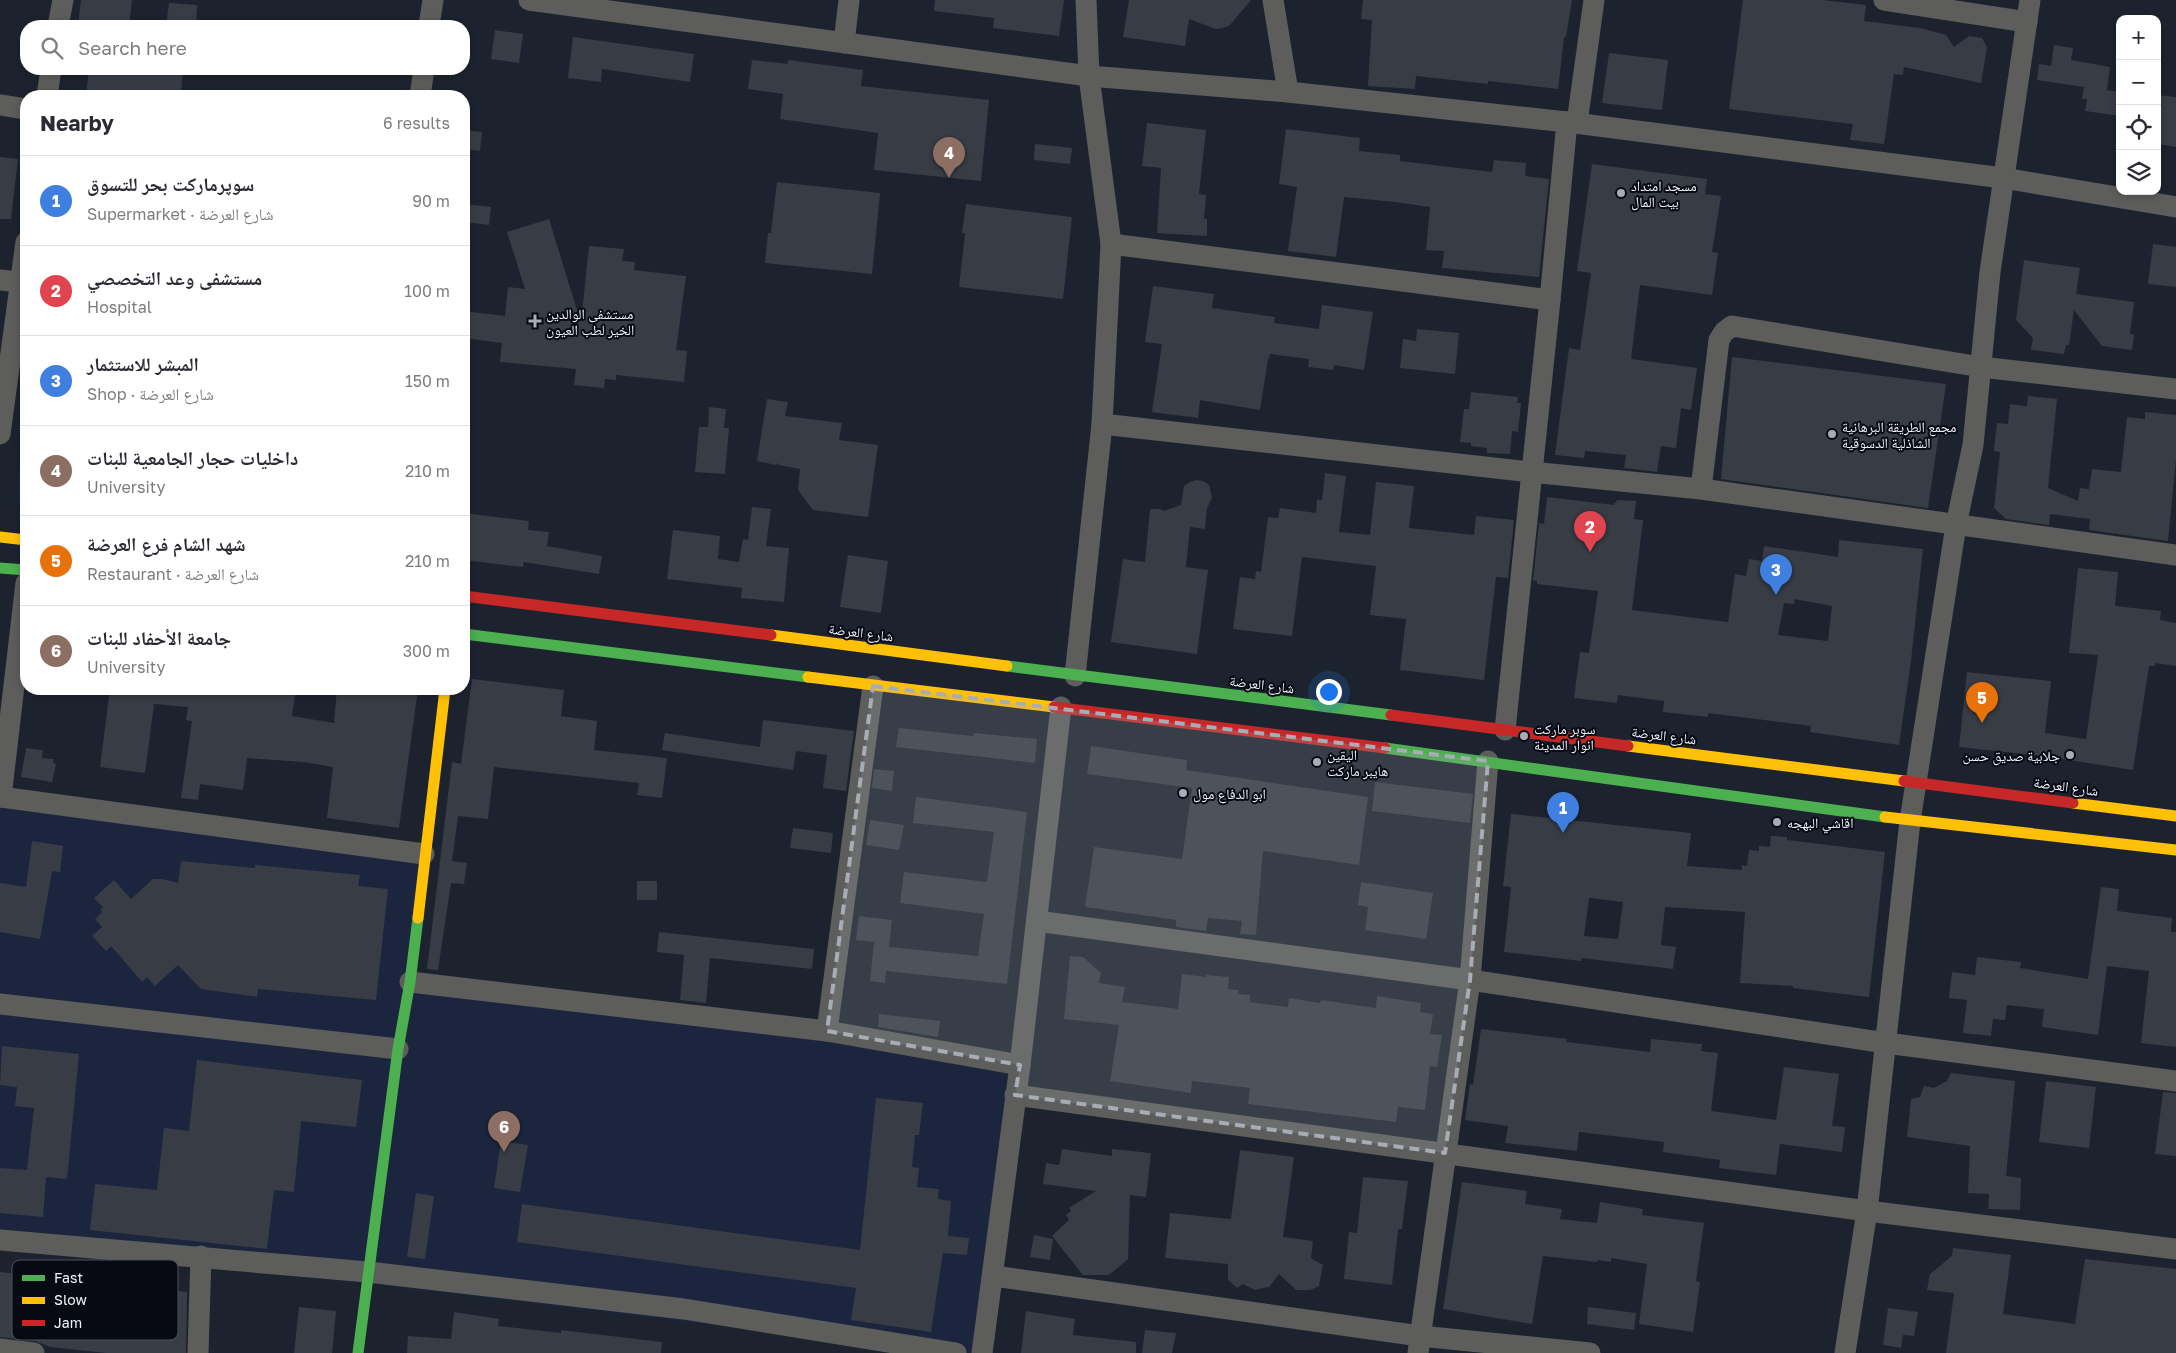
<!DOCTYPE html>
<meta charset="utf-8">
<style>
body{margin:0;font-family:"Golos Text","Noto Naskh Arabic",sans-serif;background:#f7f7f7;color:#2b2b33}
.controls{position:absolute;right:15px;top:15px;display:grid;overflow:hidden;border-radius:10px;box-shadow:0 2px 8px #0003}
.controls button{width:45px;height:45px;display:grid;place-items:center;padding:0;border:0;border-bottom:1px solid #e1e1e2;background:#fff;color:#2b2b33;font:25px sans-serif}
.you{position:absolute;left:1328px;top:691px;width:18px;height:18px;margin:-12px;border:4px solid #fff;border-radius:50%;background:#1a73e8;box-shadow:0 0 0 8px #1a73e833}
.badge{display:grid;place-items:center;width:32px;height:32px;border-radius:50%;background:#0f766e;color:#fff;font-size:16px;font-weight:700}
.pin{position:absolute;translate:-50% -41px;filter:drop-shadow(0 1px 2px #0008)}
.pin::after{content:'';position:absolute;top:26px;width:18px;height:15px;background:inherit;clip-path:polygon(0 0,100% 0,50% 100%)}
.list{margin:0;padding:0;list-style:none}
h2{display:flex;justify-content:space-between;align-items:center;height:65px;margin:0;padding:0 20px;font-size:21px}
h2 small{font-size:16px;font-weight:400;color:#7c7c81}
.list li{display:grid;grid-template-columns:32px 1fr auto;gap:15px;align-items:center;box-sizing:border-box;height:90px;padding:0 20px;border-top:1px solid #e1e1e2}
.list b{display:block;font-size:19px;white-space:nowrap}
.list p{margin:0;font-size:16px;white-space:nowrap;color:#7c7c81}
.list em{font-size:16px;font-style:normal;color:#7c7c81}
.icon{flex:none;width:28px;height:28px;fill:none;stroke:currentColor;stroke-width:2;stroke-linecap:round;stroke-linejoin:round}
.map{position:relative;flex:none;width:2176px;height:1353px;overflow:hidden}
.search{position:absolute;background:#fff;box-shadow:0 2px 8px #0003;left:20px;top:20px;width:450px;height:55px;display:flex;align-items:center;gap:12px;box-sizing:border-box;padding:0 18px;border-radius:20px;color:#7c7c81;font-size:19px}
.panel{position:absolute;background:#fff;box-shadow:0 2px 8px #0003;left:20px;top:90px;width:450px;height:605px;border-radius:20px}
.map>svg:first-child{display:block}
</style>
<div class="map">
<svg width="2176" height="1353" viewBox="0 0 2176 1353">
<rect width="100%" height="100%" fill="#1d232e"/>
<g fill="#1b263e">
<polygon points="24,420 26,420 26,506 15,505"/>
<polygon points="0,799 424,854 410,982 1020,1065 982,1353 947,1353 0,1239"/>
</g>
<g fill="#373c45" fill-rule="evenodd">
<polygon points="81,0 132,0 129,26 78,26"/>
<polygon points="935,0 1064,0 1059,36 993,28 994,18 934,11"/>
<polygon points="1129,0 1251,0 1229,26 1222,28 1216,29 1189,19 1185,46 1123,37"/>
<polygon points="1363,0 1572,0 1566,37 1564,37 1558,89 1488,81 1488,84 1416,76 1415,89 1368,86 1372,20 1361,19"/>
<polygon points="1743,0 1823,0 1866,5 1864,21 1920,28 1946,35 1954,47 1969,36 1982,38 1987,47 1981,83 1904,67 1903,75 1894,74 1884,144 1850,140 1853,124 1729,109"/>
<polygon points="169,3 197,5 196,26 166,26"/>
<polygon points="495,30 523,34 519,63 491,59"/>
<polygon points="573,37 694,54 690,82 602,69 601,82 568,78"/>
<polygon points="2054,45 2073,48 2071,60 2110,67 2107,90 2120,92 2120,116 2085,111 2087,99 2082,99 2084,87 2037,80 2039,64 2051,66"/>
<polygon points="1609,53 1668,60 1662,110 1602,103"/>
<polygon points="752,60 788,64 788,60 863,70 861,86 989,100 981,181 874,170 878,133 780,119 783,94 748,89"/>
<polygon points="89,69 183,69 181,93 168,92 168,96 86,96"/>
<polygon points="2157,95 2176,97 2176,147 2157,144"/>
<polygon points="1147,123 1206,130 1199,194 1206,195 1204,219 1207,219 1207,236 1157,233 1161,168 1142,166"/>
<polygon points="1286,129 1360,138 1359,151 1400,155 1400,161 1492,172 1494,160 1526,163 1525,176 1549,179 1539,277 1442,268 1444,251 1426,250 1430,207 1395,202 1344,197 1336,257 1288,251 1297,187 1279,184"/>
<polygon points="464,130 482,132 480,151 464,149"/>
<polygon points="1035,144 1072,148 1070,164 1034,160"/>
<polygon points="0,157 18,159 11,219 0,219"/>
<polygon points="1592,164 1707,179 1705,194 1721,196 1712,252 1718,253 1712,295 1640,285 1631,359 1697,368 1691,410 1681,408 1676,448 1661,446 1657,472 1624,468 1626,455 1585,451 1584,458 1555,455 1569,348 1580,350 1591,273 1577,271"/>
<polygon points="777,182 880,193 872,274 765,263 768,233 771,233"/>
<polygon points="464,204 491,207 489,225 464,222"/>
<polygon points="966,204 1072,217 1063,299 959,287 965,233 962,233"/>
<polygon points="549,219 581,323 589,246 624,249 622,261 635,262 634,270 686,276 676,350 687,351 684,382 616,375 616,380 605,379 604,388 574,385 576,369 500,362 502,343 464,338 464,311 505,316 508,287 525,289 507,232"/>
<polygon points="2153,244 2176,247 2176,287 2148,284"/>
<polygon points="2024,260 2080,268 2076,294 2134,302 2130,334 2134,334 2132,350 2102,346 2074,310 2069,345 2066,345 2064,354 2031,350 2033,338 2016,320"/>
<polygon points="1153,286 1214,294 1212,308 1275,317 1274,323 1319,329 1322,305 1373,312 1364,370 1334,365 1333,370 1308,367 1309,359 1270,354 1269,359 1268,359 1260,410 1200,400 1198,418 1152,412 1162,344 1145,342"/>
<polygon points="1417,329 1459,333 1455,374 1400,368 1403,339 1416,341"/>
<polygon points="1732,357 1946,384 1928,508 1721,479"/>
<polygon points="1471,392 1518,397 1517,403 1521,403 1518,432 1512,431 1510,454 1487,453 1487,448 1471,446 1471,443 1460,442 1464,409 1469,409"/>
<polygon points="2028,396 2057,399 2048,488 2078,501 2080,488 2089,489 2092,469 2121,472 2127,417 2145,419 2145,412 2176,415 2176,459 2168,541 2089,530 2090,519 2050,514 2049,525 2006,519 1994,508 2000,452 1994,451 1997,423 2008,424 2010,404 2027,406"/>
<polygon points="767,399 788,402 785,416 842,423 839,440 878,445 868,517 813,510 798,490 800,469 779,465 777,463 776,465 757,461"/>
<polygon points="709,407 726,409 724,428 729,428 725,474 695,472 699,427 708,427"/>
<polygon points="1325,473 1346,476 1339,532 1370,535 1376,482 1414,486 1409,528 1474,535 1476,516 1514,520 1508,578 1496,577 1484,680 1400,670 1406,619 1370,615 1376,566 1302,557 1292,636 1233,629 1240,577 1255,579 1256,571 1261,572 1268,517 1278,518 1280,508 1316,513 1317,500 1322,500"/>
<polygon points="1196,480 1203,481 1209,485 1212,498 1207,508 1205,529 1190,527 1186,567 1208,570 1197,654 1111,642 1123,559 1145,562 1150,509 1160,509 1164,511 1181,505 1184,486 1190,482"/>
<path d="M 1547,497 L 1614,505 L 1614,503 L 1616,503 L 1617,500 L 1636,501 L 1634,519 L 1643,520 L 1632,610 L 1728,622 L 1735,574 L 1746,576 L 1749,559 L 1762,561 L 1764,546 L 1838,557 L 1839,540 L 1923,549 L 1911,661 L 1899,745 L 1810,732 L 1811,726 L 1708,713 L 1708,717 L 1663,712 L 1664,701 L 1618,695 L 1617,703 L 1574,698 L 1580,652 L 1589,653 L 1598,591 L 1537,584 L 1537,581 L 1533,580 L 1539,523 L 1544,524 ZM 1795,599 L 1832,606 L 1828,641 L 1778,635 L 1784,603 L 1794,604 Z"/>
<polygon points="752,507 771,509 766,546 789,548 784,602 741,598 742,588 667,579 673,530 720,536 718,559 739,562 743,539 748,540"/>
<polygon points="464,513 529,521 528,530 549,532 547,546 602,556 599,574 524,562 523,567 464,560"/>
<polygon points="848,555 888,561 881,613 840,607"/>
<polygon points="2078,568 2118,572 2115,606 2161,611 2160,620 2176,623 2176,666 2155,663 2155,666 2149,666 2133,770 2043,756 1959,747 1967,672 2051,681 2045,733 2086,739 2098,655 2069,653"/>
<polygon points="472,679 564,690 561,716 597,721 594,750 667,758 662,798 637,795 639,783 494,767 488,819 458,816 452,861 467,863 464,884 451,883 438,970 427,969 452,762 461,764"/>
<polygon points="110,689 296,689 292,716 334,723 337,689 418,689 399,828 327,818 333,767 303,762 247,758 243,790 200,784 198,800 181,798 192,721 186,720 188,707 154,704 145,773 100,767"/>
<polygon points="763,720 854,731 846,791 823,788 827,755 796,751 793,770 662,750 665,733 760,747"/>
<polygon points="899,728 973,736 974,733 1037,739 1035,763 896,747"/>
<polygon points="1091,746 1187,760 1186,770 1368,797 1359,865 1263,851 1256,935 1240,934 1242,921 1208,918 1206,931 1176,927 1176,920 1085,907 1094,847 1182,859 1192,788 1087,774"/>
<polygon points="26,748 43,750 42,758 54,759 53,763 56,764 52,782 21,777"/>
<polygon points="874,769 894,771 892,791 872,788"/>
<polygon points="1375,782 1473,794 1470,823 1372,811"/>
<polygon points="916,797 1027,812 1007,984 886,971 885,983 870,981 874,942 856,940 859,916 892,920 889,947 978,956 984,914 900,903 904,872 987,882 994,832 913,823"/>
<path d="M 1511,814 L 1691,833 L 1687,866 L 1742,870 L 1742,865 L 1747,866 L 1749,850 L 1759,851 L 1759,846 L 1770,847 L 1771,836 L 1787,837 L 1787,840 L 1885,852 L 1869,997 L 1793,988 L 1793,986 L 1740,983 L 1745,912 L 1665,907 L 1661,945 L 1676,947 L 1673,969 L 1582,958 L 1581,961 L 1504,952 L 1511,887 L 1503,886 ZM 1589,898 L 1623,902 L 1618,939 L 1584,936 Z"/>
<polygon points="870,820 904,825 899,850 866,845"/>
<polygon points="793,828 833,833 831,853 790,848"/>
<polygon points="32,841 63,846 60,872 52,871 40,939 0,932 0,883 26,887"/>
<polygon points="181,861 255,868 255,865 360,875 358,886 388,889 376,1000 258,989 257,997 201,989 178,965 155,986 147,977 142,982 111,946 106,951 92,936 102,927 95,919 102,912 100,910 103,907 94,898 114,880 131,899 153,879 162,879 178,883"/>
<rect x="637" y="881" width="20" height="19"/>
<polygon points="1361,882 1433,893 1426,939 1365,930 1368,907 1358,905"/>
<polygon points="2101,887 2119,889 2117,911 2172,918 2171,932 2176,932 2176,1047 2141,1043 2149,971 2107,966 2098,1035 2042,1027 2044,1009 2007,1005 2005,1020 1993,1019 1991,1036 1963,1033 1967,1000 1949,998 1952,972 1975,975 1977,957 2021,962 2020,968 2088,979"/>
<polygon points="659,932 814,949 812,969 710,958 706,1003 680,1000 684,955 657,952"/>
<polygon points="1070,956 1083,957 1101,973 1099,983 1125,987 1122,1002 1178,1009 1182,974 1206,977 1206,975 1229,977 1228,989 1239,990 1238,994 1250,995 1250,1002 1288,1007 1289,998 1320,1003 1321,1000 1376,1008 1377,996 1421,1003 1420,1012 1433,1014 1430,1034 1442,1035 1437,1067 1430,1066 1425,1110 1398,1107 1396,1122 1248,1104 1250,1088 1192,1081 1191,1093 1110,1081 1119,1025 1064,1019"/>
<polygon points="879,1014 940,1021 938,1037 878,1027"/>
<polygon points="1481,1029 1567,1039 1566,1042 1650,1052 1651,1039 1702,1044 1701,1051 1718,1053 1711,1111 1776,1120 1784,1067 1839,1074 1832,1126 1845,1127 1842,1152 1780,1144 1776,1175 1719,1168 1720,1160 1663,1152 1664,1142 1579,1132 1577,1151 1505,1143 1508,1126 1465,1120 1470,1084 1473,1085"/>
<polygon points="2,1046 79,1054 67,1179 46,1177 43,1217 0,1213 0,1168 27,1170 34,1108 15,1106 17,1087 0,1085"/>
<polygon points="197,1060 362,1080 356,1127 301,1121 294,1192 274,1190 267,1249 90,1230 95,1184 157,1190 164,1128 189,1131"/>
<polygon points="1951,1073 2015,1081 2006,1176 2021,1178 2020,1210 1988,1209 1989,1194 1968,1193 1970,1146 1907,1137 1911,1099 1920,1097 1924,1086 1934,1088 1947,1081"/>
<polygon points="2046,1081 2096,1087 2089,1148 2039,1142"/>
<polygon points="2163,1092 2176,1093 2176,1156 2155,1154"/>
<polygon points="876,1098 923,1103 919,1135 915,1135 912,1167 919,1168 917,1187 939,1189 938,1199 951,1201 948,1236 969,1238 967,1255 943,1253 931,1332 851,1320 856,1288 517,1242 522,1204 860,1250"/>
<polygon points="501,1141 528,1145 520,1192 494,1188"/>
<polygon points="1062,1149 1112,1156 1112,1149 1151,1153 1146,1197 1130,1195 1128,1259 1109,1275 1083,1275 1052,1236 1069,1220 1066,1215 1071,1211 1069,1208 1096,1191 1043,1184 1046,1163 1059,1165"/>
<polygon points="1240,1150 1294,1157 1283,1237 1313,1241 1311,1258 1323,1265 1319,1286 1310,1290 1296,1290 1279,1274 1269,1287 1255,1290 1243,1284 1237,1288 1228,1280 1228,1264 1165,1258 1170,1213 1231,1219"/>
<polygon points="1363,1177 1408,1181 1402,1229 1398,1229 1392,1285 1344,1279 1349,1232 1357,1233"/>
<polygon points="1462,1182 1527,1191 1525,1204 1562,1209 1560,1219 1597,1223 1600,1202 1643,1209 1642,1215 1704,1223 1696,1281 1700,1282 1693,1332 1639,1324 1647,1264 1611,1258 1611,1262 1597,1260 1597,1262 1543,1256 1532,1324 1443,1309"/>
<polygon points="416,1193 434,1196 425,1259 407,1257"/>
<polygon points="1034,1235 1053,1239 1050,1260 1030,1257"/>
<polygon points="1953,1248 2011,1255 2003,1314 2075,1324 2085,1259 2176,1269 2176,1353 1946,1353 1954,1293 1927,1290 1930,1274 1952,1256"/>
<polygon points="0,1272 187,1292 186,1353 106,1353 50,1347 35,1341 0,1337"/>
<polygon points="299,1307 336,1311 332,1353 294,1353"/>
<polygon points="1588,1307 1636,1313 1634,1330 1587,1324"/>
<polygon points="1888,1308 1918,1312 1914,1336 1903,1335 1901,1348 1883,1345"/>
<polygon points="1026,1311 1075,1319 1073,1335 1136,1342 1136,1353 1021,1353"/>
<polygon points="454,1312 499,1319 498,1326 561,1333 561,1330 662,1342 661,1353 407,1353 408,1336 451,1339"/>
<polygon points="1145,1330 1176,1333 1172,1353 1142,1353"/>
</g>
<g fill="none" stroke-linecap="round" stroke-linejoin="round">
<g stroke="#5d5e5c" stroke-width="21">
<polyline points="529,0 1089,76 1288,92 1567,122 2003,178 2176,207"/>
<polyline points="1273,0 1288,92"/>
<polyline points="1884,0 2027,22"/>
<polyline points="58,26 63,0"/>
<polyline points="429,26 433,0"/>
<polyline points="844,43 849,0"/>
<polyline points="47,96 51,69"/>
<polyline points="420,96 424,69"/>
<polyline points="0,105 26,109"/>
<polyline points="1577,123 1594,0"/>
<polyline points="1111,244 1550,300"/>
<polyline points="0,280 26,283"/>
<polyline points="1102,424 1531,472 1701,489 2176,555"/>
<polyline points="0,434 26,242"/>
<polyline points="1701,489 1719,340 1724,332 1732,326 1981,367 2176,389"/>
<polyline points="1075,676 1102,424 1111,244 1089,76 1086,0"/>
<polyline points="1505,730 1550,300 1567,122"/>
<polyline points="0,797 424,854"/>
<polyline points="1,797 26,583"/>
<polyline points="1037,921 1470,980 1886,1043 2176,1081"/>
<polyline points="410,982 827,1031 1020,1065"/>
<polyline points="0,1004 398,1049"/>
<polyline points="827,1031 873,686"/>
<polyline points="1015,1095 1867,1211 2176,1249"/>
<polyline points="0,1240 368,1272 684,1309 956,1353"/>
<polyline points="994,1276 1420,1336 1590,1353"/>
<polyline points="0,1349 34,1353"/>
<polyline points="198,1353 201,1256"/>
<polyline points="982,1353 1020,1065 1061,707"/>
<polyline points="1418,1353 1470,980 1488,761"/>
<polyline points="1845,1353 1867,1211 1910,821 1956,525 1973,445 1990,272 2030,0"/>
</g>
<g stroke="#4caf50" stroke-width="11">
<polyline points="0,568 26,570"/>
<polyline points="464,634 808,677"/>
<polyline points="1007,666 1391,715"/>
<polyline points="1385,748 1885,817"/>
<polyline points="358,1353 398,1049 410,982 418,918"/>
</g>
<g stroke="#ffc107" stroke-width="11">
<polyline points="0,537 26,540"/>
<polyline points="771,635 1007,666"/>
<polyline points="808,677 1054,707"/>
<polyline points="1628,746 1904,781"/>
<polyline points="2073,803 2176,816"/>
<polyline points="1885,817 2176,850"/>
<polyline points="418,918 445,689"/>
</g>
<g stroke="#c62828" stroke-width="11">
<polyline points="464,596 771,635"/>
<polyline points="1054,707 1385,748"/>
<polyline points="1391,715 1628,746"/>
<polyline points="1904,781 2073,803"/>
</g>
</g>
<path fill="#a7acb5" fill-opacity="0.2" stroke="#a7acb5" stroke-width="4" stroke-dasharray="10 6" stroke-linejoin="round" d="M 873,686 L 1488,761 L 1470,980 L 1445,1153 L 1015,1095 L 1020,1065 L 827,1031 Z"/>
<g fill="#a7acb5" stroke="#070a13" stroke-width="2">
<circle cx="1621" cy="193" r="5"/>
<path d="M532.5 313.5h5v5h5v5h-5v5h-5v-5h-5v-5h5z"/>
<circle cx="1832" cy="434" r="5"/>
<circle cx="1524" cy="736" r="5"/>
<circle cx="2070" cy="755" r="5"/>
<circle cx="1317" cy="762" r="5"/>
<circle cx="1183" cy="793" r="5"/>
<circle cx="1777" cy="822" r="5"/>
</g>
<g text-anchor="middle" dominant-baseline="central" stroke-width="4" stroke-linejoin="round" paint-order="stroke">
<g font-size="14" fill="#f1f5fd" stroke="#070a13" text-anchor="start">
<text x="1631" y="185">مسجد امتداد<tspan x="1631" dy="16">بيت المال</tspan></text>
<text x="546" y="313">مستشفى الوالدين<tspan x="546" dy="16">الخير لطب العيون</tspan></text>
<text x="1842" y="426">مجمع الطريقة البرهانية<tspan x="1842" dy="16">الشاذلية الدسوقية</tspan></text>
<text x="1534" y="728">سوبر ماركت<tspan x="1534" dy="16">انوار المدينة</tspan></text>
<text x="1327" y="754">اليقين<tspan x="1327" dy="16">هايبر ماركت</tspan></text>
<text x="2060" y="755" text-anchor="end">جلابية صديق حسن</text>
<text x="1193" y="793">ابو الدفاع مول</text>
<text x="1787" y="822">اقاشي البهجه</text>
</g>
<g font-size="14" fill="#f1f5fd" stroke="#070a13">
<text transform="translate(861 632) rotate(7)">شارع العرضة</text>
<text transform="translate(1262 684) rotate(7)">شارع العرضة</text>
<text transform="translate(1664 735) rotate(7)">شارع العرضة</text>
<text transform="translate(2066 786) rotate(8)">شارع العرضة</text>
</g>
</g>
<rect x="12" y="1260" width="166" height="80" rx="8" fill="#070a13" stroke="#4d5059" stroke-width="1"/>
<rect x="22" y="1275" width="23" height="6" fill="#4caf50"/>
<rect x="22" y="1297" width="23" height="7" fill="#ffc107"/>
<rect x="22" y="1320" width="23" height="6" fill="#c62828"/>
<g font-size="14" fill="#f1f5fd">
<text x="54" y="1283">Fast</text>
<text x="54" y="1305">Slow</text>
<text x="54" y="1328">Jam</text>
</g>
</svg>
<div class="controls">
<button>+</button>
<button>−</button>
<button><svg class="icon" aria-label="locate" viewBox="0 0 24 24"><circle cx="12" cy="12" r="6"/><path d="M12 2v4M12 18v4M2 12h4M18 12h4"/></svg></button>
<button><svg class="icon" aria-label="layers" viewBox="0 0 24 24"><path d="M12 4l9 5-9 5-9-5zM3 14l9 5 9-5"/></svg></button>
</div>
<div class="you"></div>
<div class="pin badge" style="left:1563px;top:833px;background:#3f7fe0">1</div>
<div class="pin badge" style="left:1590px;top:552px;background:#e0444e">2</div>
<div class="pin badge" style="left:1776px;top:595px;background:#3f7fe0">3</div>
<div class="pin badge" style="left:949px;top:178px;background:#8d6e63">4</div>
<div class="pin badge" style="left:1982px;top:723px;background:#e8710a">5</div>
<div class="pin badge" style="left:504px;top:1152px;background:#8d6e63">6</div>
<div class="search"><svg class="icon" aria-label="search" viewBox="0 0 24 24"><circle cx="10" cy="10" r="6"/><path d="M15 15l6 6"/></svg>Search here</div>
<section class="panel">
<h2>Nearby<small>6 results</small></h2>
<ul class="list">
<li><span class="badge" style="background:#3f7fe0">1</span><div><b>سوپرمارکت بحر للتسوق</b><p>Supermarket · شارع العرضة</p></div><em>90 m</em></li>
<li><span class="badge" style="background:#e0444e">2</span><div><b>مستشفى وعد التخصصي</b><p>Hospital</p></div><em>100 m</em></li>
<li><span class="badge" style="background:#3f7fe0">3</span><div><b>المبشر للاستثمار</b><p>Shop · شارع العرضة</p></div><em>150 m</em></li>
<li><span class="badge" style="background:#8d6e63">4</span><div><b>داخليات حجار الجامعية للبنات</b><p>University</p></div><em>210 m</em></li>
<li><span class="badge" style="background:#e8710a">5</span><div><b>شهد الشام فرع العرضة</b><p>Restaurant · شارع العرضة</p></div><em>210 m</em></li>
<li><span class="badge" style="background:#8d6e63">6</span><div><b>جامعة الأحفاد للبنات</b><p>University</p></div><em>300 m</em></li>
</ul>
</section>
</div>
